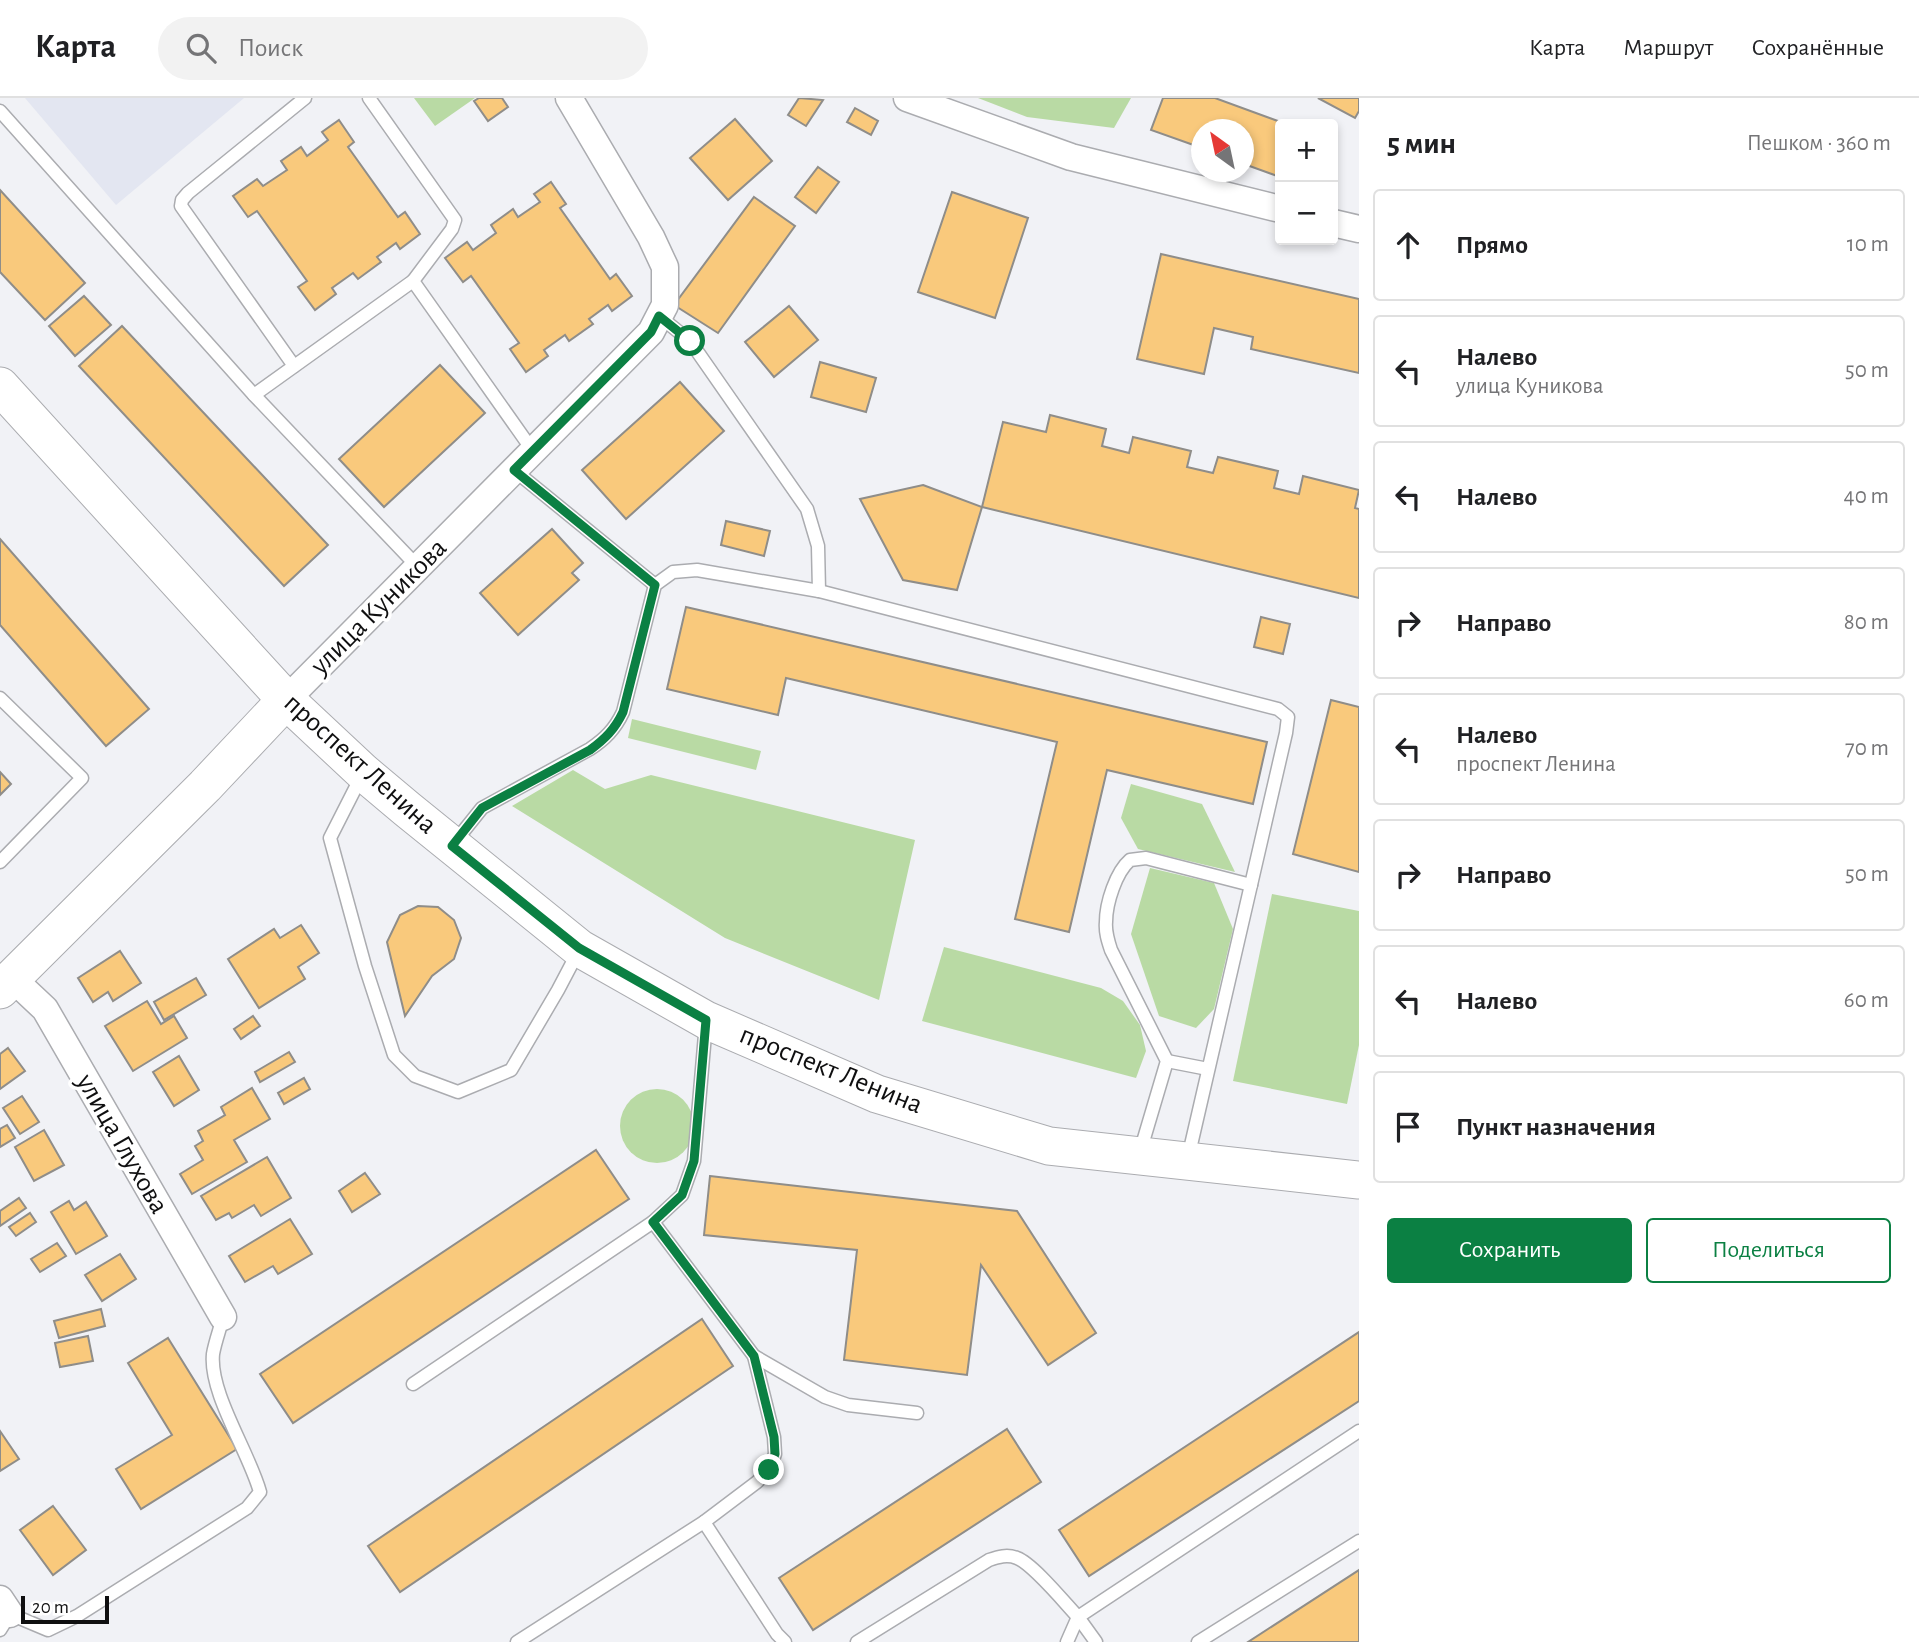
<!DOCTYPE html>
<html lang="ru">
<meta charset="utf-8">
<style>
body{margin:0;font-family:"Alegreya Sans",sans-serif;background:#f2f2f2;color:#202124}
.controls{position:absolute;right:21px;top:21px;display:grid;overflow:hidden;border-radius:7px;box-shadow:0 4px 10px #0003}
.controls button{width:63px;height:63px;display:grid;place-items:center;padding:0;border:0;border-bottom:2px solid #e0e0e0;background:#fff;color:#202124;font:35px sans-serif}
.compass{position:absolute;left:1191px;top:21px;width:63px;height:63px;border-radius:50%;background:#fff;box-shadow:0 4px 10px #0003;rotate:327deg}
.scale{position:absolute;left:21px;bottom:18px;width:88px;box-sizing:border-box;padding-left:7px;border:4px solid #0f0f10;border-top:0;font-size:19px;line-height:24px;white-space:nowrap;color:#0f0f10;-webkit-text-stroke:5px #fff;paint-order:stroke}
.stop{position:absolute;width:21px;height:21px;margin:-16px;border:5px solid #0b8043;border-radius:50%;background:#fff}
.stop.end{background:#0b8043;border-color:#fff;box-shadow:0 2px 7px #0008}
.list{margin:0;padding:0;list-style:none}
h2{display:flex;justify-content:space-between;align-items:center;height:91px;margin:0;padding:0 28px;font-size:30px}
h2 small{font-size:23px;font-weight:400;color:#757577}
.list li{display:grid;grid-template-columns:46px 1fr auto;gap:21px;align-items:center;box-sizing:border-box;height:112px;margin:0 14px 14px;padding:0 14px;border:2px solid #e0e0e0;border-radius:7px}
.list b{display:block;font-size:26px;white-space:nowrap}
.list p{margin:0;font-size:23px;white-space:nowrap;color:#757577}
.list em{font-size:23px;font-style:normal;color:#757577}
.actions{display:flex;gap:14px;padding:21px 28px}
.actions a{flex:1;padding:16px 0;border:2px solid #0b8043;border-radius:7px;text-align:center;font-size:24px;color:#0b8043}
.actions .main{background:#0b8043;color:#fff}
.icon{flex:none;width:38px;height:38px;fill:none;stroke:currentColor;stroke-width:2;stroke-linecap:round;stroke-linejoin:round}
.map{position:relative;flex:none;width:1359px;height:1544px;overflow:hidden}
header{display:flex;align-items:center;gap:42px;box-sizing:border-box;height:98px;padding:0 35px;background:#fff;border-bottom:2px solid #e0e0e0}
header strong{font-size:33px}
nav{display:flex;gap:38px;margin-inline-start:auto;font-size:24px}
.search{width:490px;height:63px;background:#f2f2f2;display:flex;align-items:center;gap:18px;box-sizing:border-box;padding:0 24px;border-radius:38px;color:#757577;font-size:26px}
main{display:flex}
aside{flex:1;background:#fff}
.map>svg:first-child{display:block}
</style>
<header>
<strong>Карта</strong>
<div class="search"><svg class="icon" aria-label="search" viewBox="0 0 24 24"><circle cx="10" cy="10" r="6"/><path d="M15 15l6 6"/></svg>Поиск</div>
<nav><a>Карта</a><a>Маршрут</a><a>Сохранённые</a></nav>
</header>
<main>
<div class="map">
<svg width="1359" height="1544" viewBox="0 0 1359 1544">
<rect width="100%" height="100%" fill="#f1f2f6"/>
<polygon fill="#e3e6f1" points="25,0 244,0 116,107"/>
<g fill="#b9daa4">
<polygon points="414,0 475,0 435,28"/>
<polygon points="978,0 1131,0 1114,30 1027,19"/>
<polygon points="632,621 761,653 756,672 628,640"/>
<polygon points="573,672 605,691 651,677 915,742 879,902 725,840 512,708"/>
<polygon points="1131,686 1202,706 1235,774 1138,751 1121,720"/>
<polygon points="1150,770 1214,785 1233,831 1214,911 1196,930 1159,918 1131,836"/>
<polygon points="1272,796 1359,813 1359,947 1347,1006 1233,983"/>
<polygon points="944,849 1101,890 1123,903 1140,927 1146,953 1136,980 922,923"/>
<circle cx="657" cy="1028" r="37"/>
</g>
<g fill="#f9c97c" stroke="#8f8d89" stroke-width="2">
<polygon points="479,0 502,0 508,9 488,23 474,3"/>
<polygon points="799,0 823,2 806,28 788,17"/>
<polygon points="1163,0 1215,0 1286,26 1280,26 1280,79 1244,66 1244,32 1202,32 1202,50 1151,32"/>
<polygon points="1318,0 1359,0 1359,13 1355,20"/>
<polygon points="855,10 878,23 871,37 847,24"/>
<polygon points="735,21 772,63 728,102 690,60"/>
<polygon points="339,22 354,44 348,49 398,119 405,114 420,136 400,151 396,145 377,159 381,164 358,181 353,175 332,190 336,196 315,212 298,189 307,183 257,113 248,119 233,98 257,81 263,88 287,72 281,63 301,49 307,58 328,42 322,34"/>
<polygon points="818,69 839,84 816,115 795,99"/>
<polygon points="551,84 566,106 560,110 610,181 616,176 632,198 612,213 608,207 589,221 593,226 569,243 565,237 544,252 548,258 526,274 510,251 519,245 471,178 463,184 445,160 467,144 473,152 496,135 491,127 513,111 518,119 540,104 534,96"/>
<polygon points="0,92 85,185 45,222 0,174"/>
<polygon points="952,94 1028,120 995,220 918,194"/>
<polygon points="754,99 795,128 718,235 674,207"/>
<polygon points="1161,156 1359,201 1359,275 1251,251 1253,239 1214,230 1204,276 1137,261"/>
<polygon points="84,198 111,227 75,258 49,228"/>
<polygon points="789,208 818,242 774,279 745,244"/>
<polygon points="122,228 328,447 284,488 79,268"/>
<polygon points="820,264 876,280 866,314 811,299"/>
<polygon points="440,267 485,315 384,409 339,361"/>
<polygon points="680,284 724,333 626,421 582,372"/>
<polygon points="1050,317 1106,331 1102,348 1129,355 1133,339 1191,353 1187,369 1213,375 1218,359 1278,373 1274,390 1299,396 1303,378 1359,392 1355,410 1359,411 1359,500 982,409 1003,324 1046,334"/>
<polygon points="923,387 982,409 957,492 903,482 860,401"/>
<polygon points="726,423 770,433 764,458 721,447"/>
<polygon points="552,431 583,465 572,475 579,482 518,537 480,495"/>
<polygon points="0,441 149,611 106,648 0,527"/>
<polygon points="686,509 1267,644 1253,706 1107,672 1069,834 1015,821 1057,644 786,580 778,617 667,591"/>
<polygon points="1261,519 1290,526 1283,556 1254,549"/>
<polygon points="1331,602 1359,609 1359,774 1293,756"/>
<polygon points="0,674 11,686 0,697"/>
<polygon points="418,808 438,809 454,822 461,840 454,861 432,878 405,918 387,844 400,817"/>
<polygon points="301,827 319,855 298,869 305,881 259,910 228,861 274,831 280,840"/>
<polygon points="120,853 141,885 113,903 108,894 93,904 78,880"/>
<polygon points="196,880 206,897 164,922 154,904"/>
<polygon points="147,903 161,926 174,918 187,940 133,973 105,928"/>
<polygon points="253,918 260,928 241,941 234,931"/>
<polygon points="8,950 25,973 0,991 0,956"/>
<polygon points="289,954 295,964 260,984 255,974"/>
<polygon points="179,958 199,992 174,1008 153,974"/>
<polygon points="304,980 310,991 284,1006 278,995"/>
<polygon points="252,990 270,1021 234,1042 247,1064 192,1096 180,1076 203,1062 195,1048 203,1043 198,1033 225,1017 221,1009"/>
<polygon points="22,998 39,1024 20,1036 3,1010"/>
<polygon points="7,1027 15,1040 0,1049 0,1031"/>
<polygon points="44,1032 64,1067 34,1083 15,1049"/>
<polygon points="596,1052 629,1101 293,1325 260,1276"/>
<polygon points="267,1059 291,1100 261,1118 254,1107 232,1120 229,1115 216,1122 201,1098"/>
<polygon points="365,1075 380,1096 352,1114 339,1093"/>
<polygon points="710,1078 1017,1113 1096,1235 1048,1267 981,1167 967,1277 844,1262 857,1152 704,1137"/>
<polygon points="19,1100 26,1110 0,1128 0,1113"/>
<polygon points="69,1103 74,1112 86,1104 107,1138 76,1156 51,1114"/>
<polygon points="30,1115 36,1124 16,1138 9,1129"/>
<polygon points="290,1121 312,1156 278,1176 273,1168 245,1184 229,1158"/>
<polygon points="57,1145 66,1158 40,1174 31,1161"/>
<polygon points="120,1156 136,1181 102,1203 85,1177"/>
<polygon points="101,1211 105,1228 59,1240 54,1223"/>
<polygon points="702,1221 733,1268 400,1494 368,1448"/>
<polygon points="1359,1234 1359,1303 1089,1478 1059,1432"/>
<polygon points="88,1238 93,1263 60,1269 55,1245"/>
<polygon points="168,1240 237,1351 141,1411 116,1371 172,1337 128,1265"/>
<polygon points="1007,1331 1041,1384 813,1532 779,1480"/>
<polygon points="0,1333 19,1361 0,1373"/>
<polygon points="53,1408 86,1452 53,1477 20,1432"/>
<polygon points="1359,1472 1359,1544 1248,1544"/>
</g>
<g fill="none" stroke-linecap="round" stroke-linejoin="round">
<defs>
<g id="lane">
<polyline points="369,0 455,122 452,131 413,183 533,353"/>
<polyline points="0,13 254,297 418,469"/>
<polyline points="659,218 690,243 807,411 818,448 819,493"/>
<polyline points="294,268 181,108 182,102 188,95 305,0"/>
<polyline points="254,297 413,183"/>
<polyline points="514,372 655,487"/>
<polyline points="0,600 82,680 0,764"/>
<polyline points="362,677 330,740 365,868 394,957 415,978 458,994 511,972 558,892 578,854"/>
<path d="M 454,745 L 482,710 L 590,651 C 605,641 615,631 623,614 L 655,487 L 673,474 L 697,472 L 819,493 L 1278,611 L 1288,619 L 1286,635 L 1188,1060"/>
<polyline points="1167,963 1208,971"/>
<path d="M 1140,1054 L 1167,963 L 1111,852 C 1108,843 1105,834 1106,824 C 1106,805 1116,774 1130,762 L 1146,760 L 1251,787"/>
<polyline points="754,1258 825,1299 848,1307 917,1315"/>
<polyline points="413,1286 653,1124"/>
<polyline points="704,1424 777,1536 785,1544"/>
<polyline points="1078,1519 1096,1544"/>
<path d="M 0,1532 L 10,1516 L 48,1532 L 77,1518 L 247,1410 L 260,1394 C 249,1354 209,1295 213,1256 C 215,1244 220,1231 223,1219"/>
<polyline points="517,1544 704,1424 757,1384 769,1372 775,1356 774,1339 754,1258 653,1124 682,1097 694,1063 706,925"/>
<path d="M 857,1544 L 989,1462 C 998,1459 1007,1456 1017,1460 C 1033,1466 1064,1504 1078,1519 L 1359,1333"/>
<polyline points="1067,1544 1078,1519"/>
<polyline points="1198,1544 1359,1443"/>
</g>
<g id="street">
<polyline points="907,0 1071,59 1280,111"/>
<polyline points="1333,125 1359,131"/>
<polyline points="286,602 651,234 665,207 665,169 651,139 569,0"/>
<polyline points="12,880 45,911 223,1219"/>
<polyline points="0,1501 10,1516"/>
</g>
<g id="secondary">
<polyline points="0,288 286,602 363,674 407,711 579,850 706,922 877,996 1049,1048 1359,1082"/>
<polyline points="0,892 205,688 286,602"/>
</g>
</defs>
<use href="#lane" stroke="#abacb0" stroke-width="15"/>
<use href="#street" stroke="#abacb0" stroke-width="29"/>
<use href="#secondary" stroke="#abacb0" stroke-width="39"/>
<use href="#lane" stroke="#fff" stroke-width="12"/>
<use href="#street" stroke="#fff" stroke-width="26"/>
<use href="#secondary" stroke="#fff" stroke-width="37"/>
</g>
<g fill="none" stroke-linecap="round" stroke-linejoin="round">
<path stroke="#0b8043" stroke-width="9" d="M 690,243 L 659,218 L 651,234 L 514,372 L 655,487 L 623,614 C 615,631 605,641 590,652 L 482,710 L 452,748 L 579,850 L 706,922 L 694,1063 L 682,1097 L 653,1124 L 754,1258 L 774,1339 L 775,1356 L 769,1372"/>
</g>
<g text-anchor="middle" dominant-baseline="central" stroke-width="7" stroke-linejoin="round" paint-order="stroke">
<g font-size="28" fill="#0f0f10" stroke="#fff">
<text transform="translate(379 509) rotate(-45)">улица Куникова</text>
<text transform="translate(360 666) rotate(42)">проспект Ленина</text>
<text transform="translate(831 972) rotate(22)">проспект Ленина</text>
<text transform="translate(122 1046) rotate(60)">улица Глухова</text>
</g>
</g>
</svg>
<div class="controls">
<button>+</button>
<button>−</button>
</div>
<svg class="compass" viewBox="-18 -18 36 36"><path d="M0-13l5 13h-10z" fill="#e53935"/><path d="M0 13l5-13h-10z" fill="#757577"/></svg>
<div class="scale">20 m</div>
<div class="stop" style="left:690px;top:243px"></div>
<div class="stop end" style="left:769px;top:1372px"></div>
</div>
<aside>
<h2>5 мин<small>Пешком · 360 m</small></h2>
<ul class="list">
<li><svg class="icon" aria-label="ahead" viewBox="0 0 24 24"><path d="M12 20V5M6 11l6-6 6 6"/></svg><div><b>Прямо</b></div><em>10 m</em></li>
<li><svg class="icon" aria-label="left" viewBox="0 0 24 24"><path d="M17 20v-9H6M10 6l-5 5 5 5"/></svg><div><b>Налево</b><p>улица Куникова</p></div><em>50 m</em></li>
<li><svg class="icon" aria-label="left" viewBox="0 0 24 24"><path d="M17 20v-9H6M10 6l-5 5 5 5"/></svg><div><b>Налево</b></div><em>40 m</em></li>
<li><svg class="icon" aria-label="right" viewBox="0 0 24 24"><path d="M7 20v-9h11M14 6l5 5-5 5"/></svg><div><b>Направо</b></div><em>80 m</em></li>
<li><svg class="icon" aria-label="left" viewBox="0 0 24 24"><path d="M17 20v-9H6M10 6l-5 5 5 5"/></svg><div><b>Налево</b><p>проспект Ленина</p></div><em>70 m</em></li>
<li><svg class="icon" aria-label="right" viewBox="0 0 24 24"><path d="M7 20v-9h11M14 6l5 5-5 5"/></svg><div><b>Направо</b></div><em>50 m</em></li>
<li><svg class="icon" aria-label="left" viewBox="0 0 24 24"><path d="M17 20v-9H6M10 6l-5 5 5 5"/></svg><div><b>Налево</b></div><em>60 m</em></li>
<li><svg class="icon" aria-label="arrive" viewBox="0 0 24 24"><path d="M6 21V4h12l-3 4 3 4H6"/></svg><div><b>Пункт назначения</b></div></li>
</ul>
<div class="actions"><a class="main">Сохранить</a><a>Поделиться</a></div>
</aside>
</main>
